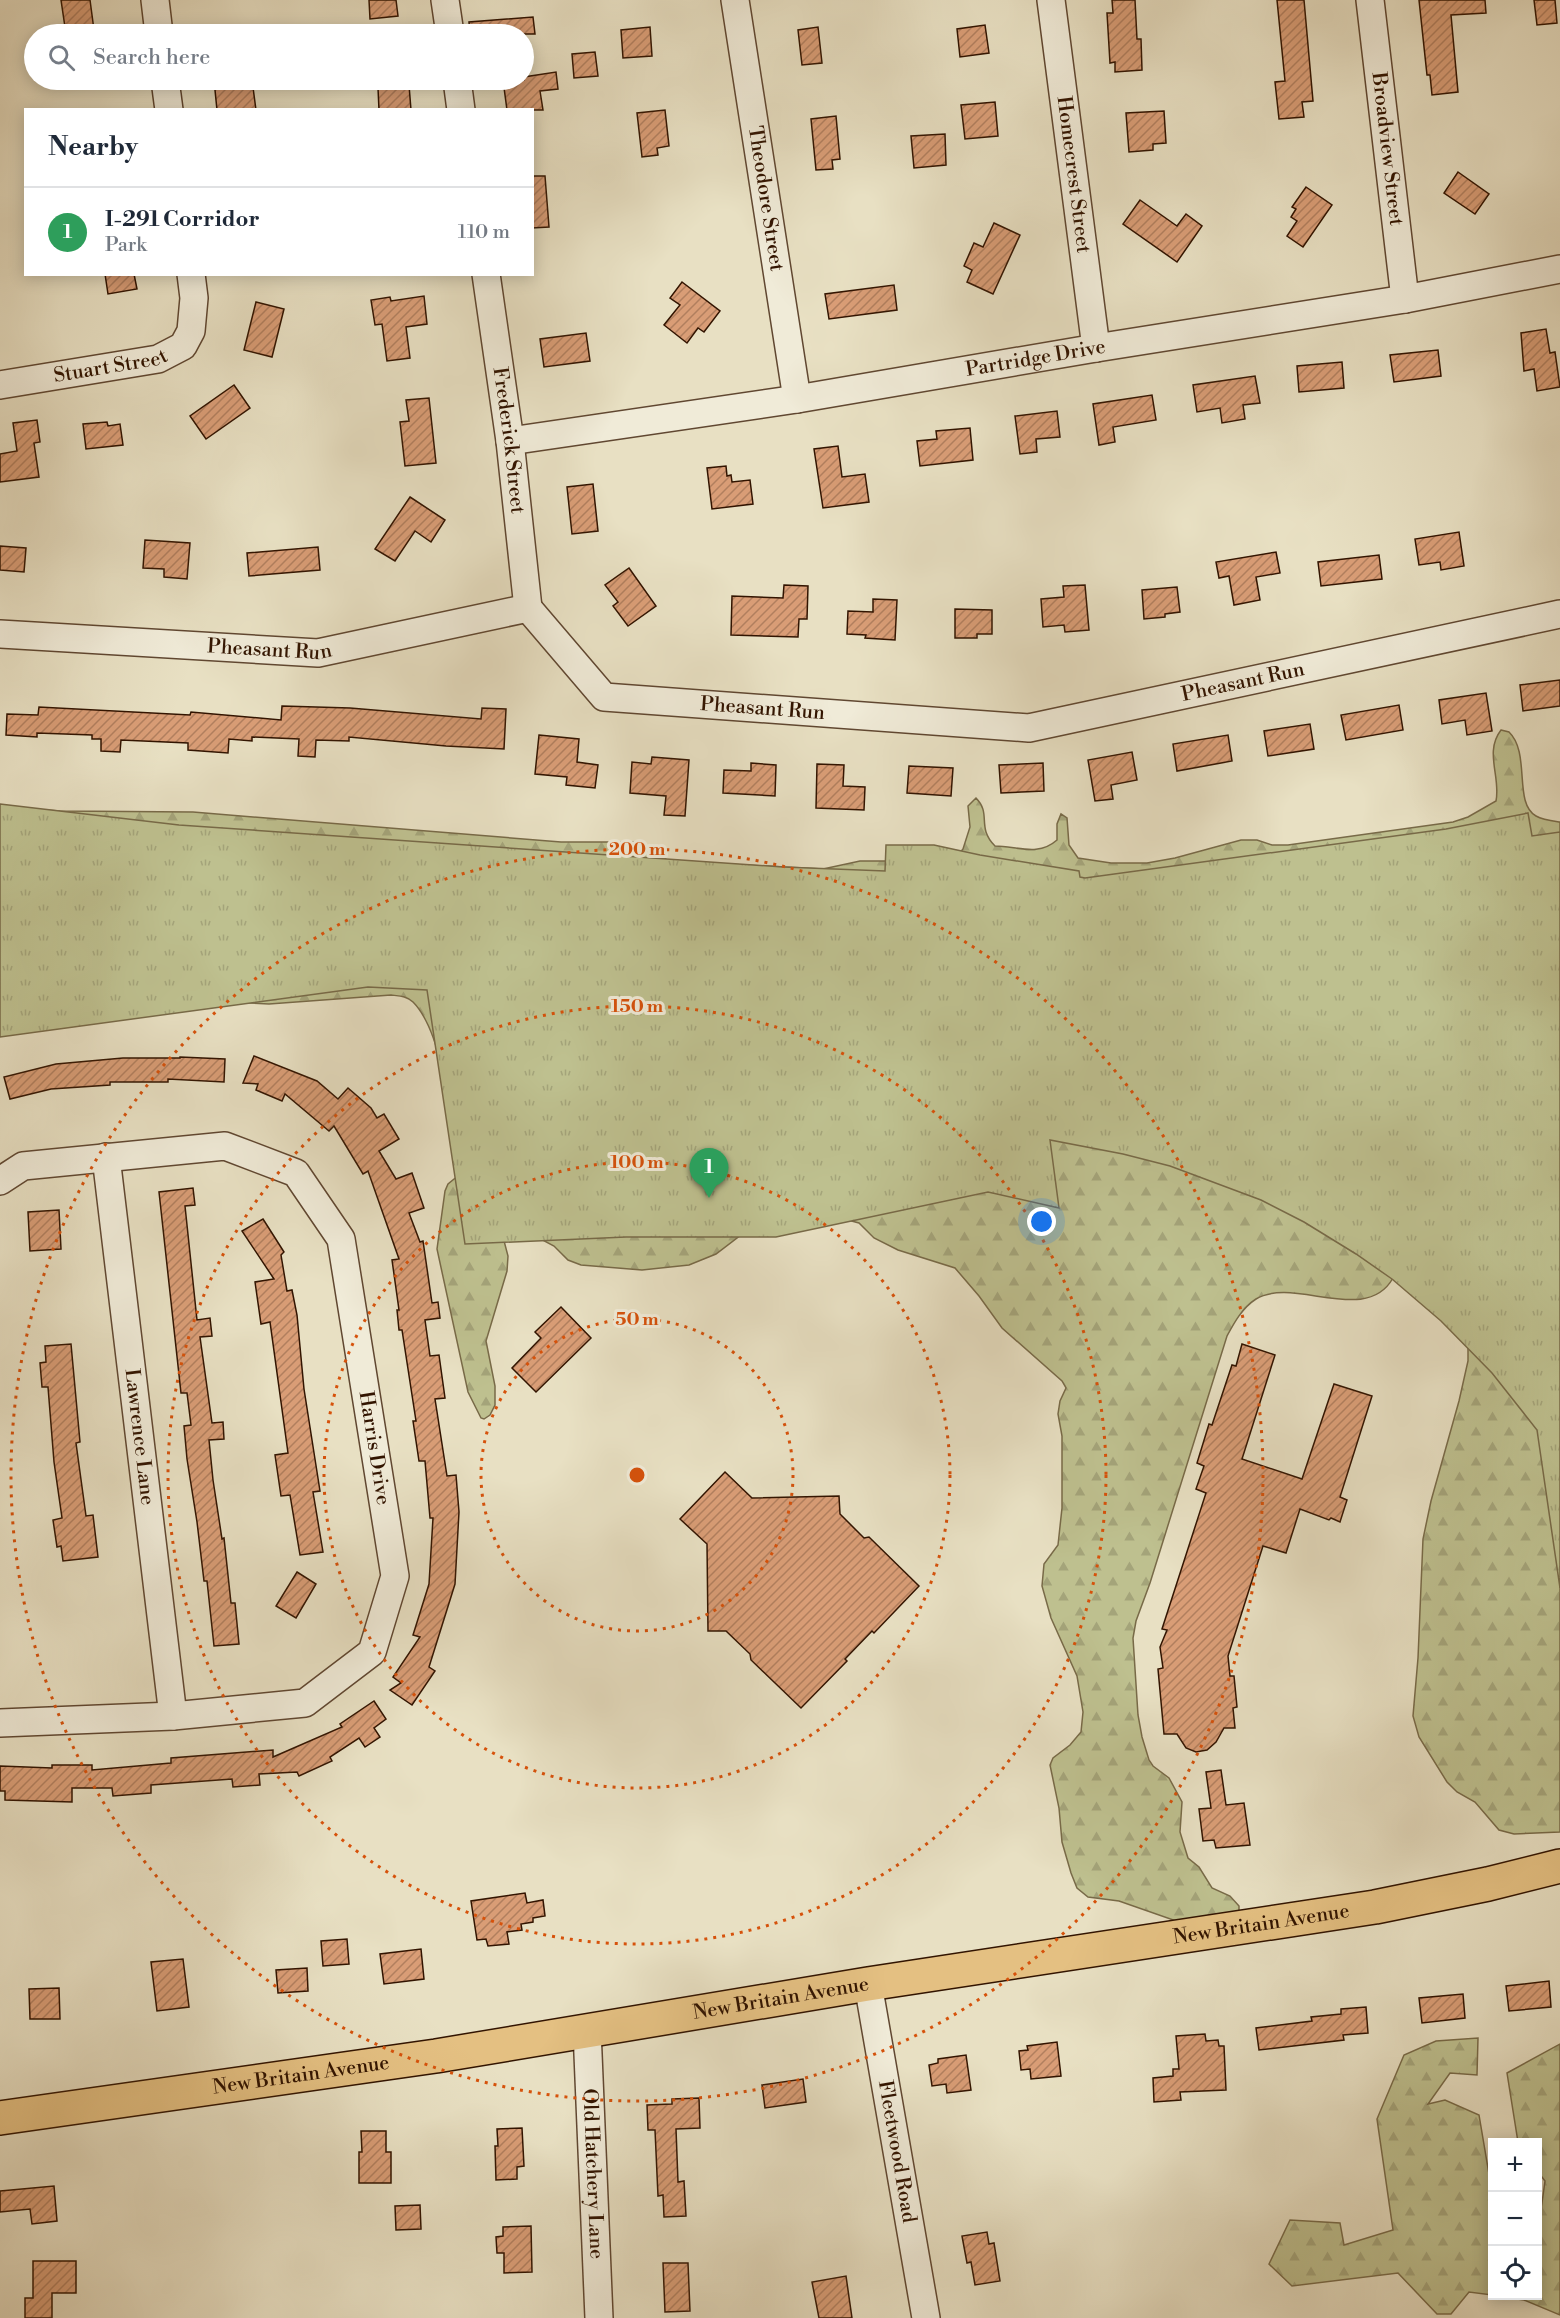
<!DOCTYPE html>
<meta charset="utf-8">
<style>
body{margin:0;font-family:"Libre Bodoni",serif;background:#f2f2f3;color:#1f2937}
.controls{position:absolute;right:18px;bottom:18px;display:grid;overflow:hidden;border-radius:0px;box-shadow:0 3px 15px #0003}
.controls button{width:54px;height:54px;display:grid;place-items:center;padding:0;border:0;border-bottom:2px solid #e0e1e3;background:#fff;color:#1f2937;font:30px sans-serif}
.you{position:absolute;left:1042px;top:1222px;width:21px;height:21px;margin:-15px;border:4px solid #fff;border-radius:50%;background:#1a73e8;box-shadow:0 0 0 9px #1a73e833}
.badge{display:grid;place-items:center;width:39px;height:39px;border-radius:50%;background:#0f766e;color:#fff;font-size:20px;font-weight:700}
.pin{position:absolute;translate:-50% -50px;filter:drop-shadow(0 2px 3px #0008)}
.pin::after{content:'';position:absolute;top:32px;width:21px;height:18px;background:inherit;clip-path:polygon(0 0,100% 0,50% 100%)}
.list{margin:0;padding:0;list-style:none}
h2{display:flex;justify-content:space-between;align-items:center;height:78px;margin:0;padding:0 24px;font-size:26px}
h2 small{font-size:20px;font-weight:400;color:#747a83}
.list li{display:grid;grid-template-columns:39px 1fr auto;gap:18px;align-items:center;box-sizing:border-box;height:90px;padding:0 24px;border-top:2px solid #e0e1e3}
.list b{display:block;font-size:22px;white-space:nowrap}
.list p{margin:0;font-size:20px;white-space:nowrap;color:#747a83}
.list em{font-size:20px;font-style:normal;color:#747a83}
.icon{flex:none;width:33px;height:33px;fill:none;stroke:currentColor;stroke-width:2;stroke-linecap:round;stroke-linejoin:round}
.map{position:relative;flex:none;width:1560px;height:2318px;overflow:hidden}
.search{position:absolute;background:#fff;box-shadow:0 3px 15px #0003;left:24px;top:24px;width:510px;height:66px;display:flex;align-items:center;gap:15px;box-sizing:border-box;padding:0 21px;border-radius:33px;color:#747a83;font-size:22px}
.panel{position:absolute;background:#fff;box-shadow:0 3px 15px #0003;left:24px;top:108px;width:510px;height:168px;border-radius:0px}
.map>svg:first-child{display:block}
</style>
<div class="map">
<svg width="1560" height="2318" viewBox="0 0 1560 2318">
<defs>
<pattern id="forest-firs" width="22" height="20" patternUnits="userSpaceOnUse" patternTransform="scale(1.5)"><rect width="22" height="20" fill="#bec08f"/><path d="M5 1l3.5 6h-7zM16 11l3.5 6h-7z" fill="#a4a47a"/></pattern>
<pattern id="park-tufts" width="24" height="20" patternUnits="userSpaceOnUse" patternTransform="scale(1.5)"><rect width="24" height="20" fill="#bec08f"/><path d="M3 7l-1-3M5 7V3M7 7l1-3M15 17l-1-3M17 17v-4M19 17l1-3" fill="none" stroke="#a4a47a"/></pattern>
<pattern id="building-hatch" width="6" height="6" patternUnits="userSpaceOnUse" patternTransform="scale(1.5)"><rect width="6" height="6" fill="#d99d76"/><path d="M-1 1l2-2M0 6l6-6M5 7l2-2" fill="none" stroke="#b17f5e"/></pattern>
</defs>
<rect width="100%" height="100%" fill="#e8e0c3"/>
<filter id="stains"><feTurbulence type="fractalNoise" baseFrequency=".00333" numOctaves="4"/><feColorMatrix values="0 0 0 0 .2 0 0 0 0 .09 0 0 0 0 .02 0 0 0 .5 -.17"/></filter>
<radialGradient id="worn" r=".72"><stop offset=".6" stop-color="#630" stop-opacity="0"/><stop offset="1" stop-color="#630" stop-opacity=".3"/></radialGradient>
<g fill="url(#forest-firs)" stroke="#786a48" stroke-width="1.5">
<path d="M 1501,730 L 1509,732 C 1531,753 1513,803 1536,816 C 1543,820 1553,821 1560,822 L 1560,1832 L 1514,1834 L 1499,1830 L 1475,1802 L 1457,1792 L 1447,1782 L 1419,1737 L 1413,1716 L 1418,1658 L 1423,1539 L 1431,1501 L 1459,1401 L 1468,1361 L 1468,1295 L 1393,1278 C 1366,1326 1294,1276 1256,1299 C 1242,1308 1234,1323 1227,1336 L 1150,1583 L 1136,1621 L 1133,1638 L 1138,1715 L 1142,1737 L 1149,1760 L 1153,1766 L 1169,1778 L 1182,1802 L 1180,1832 L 1188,1858 L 1199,1867 L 1212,1888 L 1230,1896 L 1239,1906 L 1239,1914 L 1179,1922 L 1119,1901 L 1088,1897 L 1077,1888 L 1071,1873 L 1062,1842 L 1059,1808 L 1050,1765 L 1053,1758 L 1070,1745 L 1081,1732 L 1083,1712 L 1077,1676 L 1051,1618 L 1042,1586 L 1044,1564 L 1058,1545 L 1062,1508 L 1062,1436 L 1058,1414 L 1060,1401 L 1066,1388 L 1062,1381 L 1002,1328 L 979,1296 L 955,1268 L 898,1250 L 874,1238 L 859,1223 L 844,1219 L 745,1232 L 716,1254 L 689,1265 L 642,1270 L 581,1265 L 568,1260 L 554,1246 L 539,1238 L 503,1237 L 508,1256 L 507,1271 L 486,1341 L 495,1386 L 495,1405 L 490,1415 L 484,1419 L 481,1418 L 468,1392 L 437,1249 L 445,1191 L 448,1184 L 459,1175 C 452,1130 445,1034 413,1002 C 407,996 399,996 391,995 L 269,1004 L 215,1001 L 0,807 L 60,811 L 193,812 L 561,842 L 633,842 L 656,850 L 668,861 L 823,869 L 860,861 L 911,861 L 958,855 L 963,849 L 970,827 L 968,806 L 976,798 C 992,814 976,827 995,846 C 1017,846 1038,857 1057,840 L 1057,824 L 1061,814 L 1067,818 L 1069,845 L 1078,858 L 1111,863 L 1147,863 L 1175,858 L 1241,840 L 1257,840 L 1272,845 L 1288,845 L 1453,822 L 1468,817 L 1496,801 C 1501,777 1484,752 1501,730 Z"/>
<polygon points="1478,2038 1477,2075 1450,2073 1428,2104 1445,2100 1479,2115 1492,2192 1492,2295 1469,2292 1451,2314 1437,2314 1398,2273 1292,2286 1269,2264 1290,2220 1340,2223 1344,2245 1393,2230 1377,2119 1404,2055 1436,2041"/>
<polygon points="1560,2044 1560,2315 1524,2300 1496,2296 1538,2296 1538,2210 1541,2210 1545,2181 1538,2172 1538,2142 1518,2142 1507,2073"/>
</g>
<polygon fill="url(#park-tufts)" stroke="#786a48" stroke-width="1.5" points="0,804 179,825 783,867 885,871 886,845 934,845 980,855 1079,871 1080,877 1085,878 1446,829 1528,813 1532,836 1560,832 1560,1588 1537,1430 1492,1373 1441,1321 1392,1279 1356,1254 1304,1222 1261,1200 1170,1166 1123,1154 1050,1140 1059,1208 988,1192 776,1237 626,1237 465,1244 427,990 368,987 0,1037"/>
<g fill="url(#building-hatch)" stroke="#321400" stroke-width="1.5">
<polygon points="61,0 90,0 94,30 66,34"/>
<polygon points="369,0 396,0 398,16 370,19"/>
<polygon points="1112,0 1135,0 1137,39 1141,39 1142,70 1115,72 1115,62 1110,63 1107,13 1113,13"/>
<polygon points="1277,0 1304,0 1313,101 1302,102 1304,117 1279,119 1275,82 1285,81"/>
<polygon points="1419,0 1485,0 1486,13 1451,15 1458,92 1432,95 1430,75 1427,75"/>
<polygon points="1534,0 1555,0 1557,23 1537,25"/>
<polygon points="533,17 535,34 470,34 469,22"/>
<polygon points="985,25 989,53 960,57 957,29"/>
<polygon points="650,27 652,56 623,58 621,30"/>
<polygon points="818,27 822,63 802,65 798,30"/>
<polygon points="595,52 598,76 574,78 572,54"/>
<polygon points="556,72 558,89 540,91 543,110 507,110 503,80 524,80 524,77"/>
<polygon points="214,80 252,80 256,110 217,110"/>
<polygon points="409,85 411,110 379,110 378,88"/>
<polygon points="995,102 998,136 965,139 961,105"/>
<polygon points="665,110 669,146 657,148 658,155 642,157 637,113"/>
<polygon points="1164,111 1166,143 1153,144 1153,150 1129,152 1126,113"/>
<polygon points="836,116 840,159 832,160 833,169 816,170 811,119"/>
<polygon points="945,134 946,165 914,168 911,136"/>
<polygon points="1458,172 1489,194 1475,214 1444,193"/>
<polygon points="532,176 545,176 549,227 532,228"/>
<polygon points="1306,187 1332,205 1303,247 1287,236 1297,221 1291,217 1296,209 1292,207"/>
<polygon points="1140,200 1177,226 1186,214 1202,226 1177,262 1123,224"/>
<polygon points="994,223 1020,235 993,294 967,282 972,270 964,266 974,243 983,247"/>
<polygon points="105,274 134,274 137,289 108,294"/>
<polygon points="682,282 720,311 704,332 698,328 687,343 664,325 680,305 670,298"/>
<polygon points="894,285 897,310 829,319 825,294"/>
<polygon points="424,296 427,324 406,327 410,358 387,361 382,324 375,325 371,300 390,297 391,301"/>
<polygon points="256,302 284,309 272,357 244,350"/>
<polygon points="1546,329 1550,353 1555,352 1560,387 1537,391 1534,369 1524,371 1521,333"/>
<polygon points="586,333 590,361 544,367 540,339"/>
<polygon points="1438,350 1441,376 1394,382 1390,355"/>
<polygon points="1342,362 1344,388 1299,392 1297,366"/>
<polygon points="1255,376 1260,403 1243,405 1245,419 1222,423 1220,408 1197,412 1193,385"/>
<polygon points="234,385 250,408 206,439 190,416"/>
<polygon points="1152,395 1156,420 1113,427 1115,442 1099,445 1093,404"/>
<polygon points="429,398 436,463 405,466 400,422 409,421 406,400"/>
<polygon points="1057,411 1060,437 1036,439 1037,452 1020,454 1015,416"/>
<polygon points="37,420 40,442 34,443 39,477 0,482 0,454 17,451 13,423"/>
<polygon points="107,422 108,426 120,424 123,445 86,449 83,424"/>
<polygon points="970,428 973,460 920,466 917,441 937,439 936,431"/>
<polygon points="838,446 842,477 865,474 869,502 823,508 814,449"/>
<polygon points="726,466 727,476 731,475 732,482 750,480 753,504 712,509 707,468"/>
<polygon points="593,484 598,531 572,534 567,487"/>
<polygon points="410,497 445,520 431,542 415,531 395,561 375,549"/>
<polygon points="1459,532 1464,566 1441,570 1440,562 1419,565 1415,539"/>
<polygon points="145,540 190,543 187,579 164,577 164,569 143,568"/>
<polygon points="0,546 26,548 24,572 0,570"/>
<polygon points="318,547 320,570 249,576 247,553"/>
<polygon points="1276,552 1280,573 1256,577 1260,600 1234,605 1229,576 1219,578 1216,562"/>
<polygon points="1379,555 1382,579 1321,586 1318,562"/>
<polygon points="629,568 656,606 628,626 613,606 618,602 605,585"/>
<polygon points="784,585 808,586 807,619 799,619 798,637 731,635 732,596 783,598"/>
<polygon points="1085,585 1089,630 1065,632 1064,625 1043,627 1041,599 1064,597 1063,586"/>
<polygon points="1177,587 1180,612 1165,614 1165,617 1144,619 1142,590"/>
<polygon points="873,599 897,600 895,640 865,638 866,635 847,634 848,611 873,612"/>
<polygon points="955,609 992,610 992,634 977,634 977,638 955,638"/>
<polygon points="1560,680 1560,706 1523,711 1520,685"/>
<polygon points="1486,693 1492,731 1467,735 1465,720 1442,724 1439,700"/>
<polygon points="1399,705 1403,730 1346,740 1341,715"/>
<polygon points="282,706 350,708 481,719 482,708 506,709 504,749 446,746 349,737 349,741 316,740 315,757 298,756 299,739 252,737 252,741 229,739 228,753 188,750 188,743 121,740 120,752 101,751 101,739 92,739 92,735 37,733 37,737 6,735 7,714 38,715 39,707 190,715 191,712 281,720"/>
<polygon points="1310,724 1314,749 1268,756 1264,731"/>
<polygon points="539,735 579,739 577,762 598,765 595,788 566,785 567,777 535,774"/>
<polygon points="1228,735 1232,761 1177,771 1173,744"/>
<polygon points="1132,752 1137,780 1111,785 1113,799 1095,801 1088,760"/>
<polygon points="652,757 689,760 685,816 664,815 666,796 630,793 632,762 651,764"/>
<polygon points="751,763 776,765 775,796 723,793 724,770 751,771"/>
<polygon points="1043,763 1044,791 1001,793 999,765"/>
<polygon points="817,764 844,765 843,786 865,787 864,810 816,808"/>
<polygon points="909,766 953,768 951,796 907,793"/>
<polygon points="254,1056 317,1081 338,1099 348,1088 371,1108 377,1118 384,1114 399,1139 379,1151 396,1179 412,1173 424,1208 409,1213 420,1242 423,1241 432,1303 438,1302 440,1318 425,1320 430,1356 439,1355 445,1398 435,1399 447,1476 456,1475 459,1512 455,1584 429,1667 435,1671 412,1705 390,1690 401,1683 393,1677 420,1637 413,1635 429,1584 433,1518 430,1518 425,1461 419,1461 413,1421 416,1421 402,1330 399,1330 397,1310 399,1310 392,1260 399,1259 368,1171 363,1174 334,1126 329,1131 285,1094 282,1101 256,1090 258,1084 243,1083"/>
<polygon points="180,1057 225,1059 224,1082 168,1079 168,1082 110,1082 110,1085 51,1089 10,1099 4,1077 56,1064 123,1058 180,1058"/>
<polygon points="193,1188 195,1205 185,1206 197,1320 210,1318 212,1336 200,1337 212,1423 223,1422 224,1439 209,1440 213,1480 222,1539 224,1538 231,1603 235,1603 239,1644 214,1646 207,1581 204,1581 197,1522 187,1459 184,1426 191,1425 187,1393 181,1393 159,1192"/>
<polygon points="59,1210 61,1249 30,1251 28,1212"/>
<polygon points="263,1219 284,1252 281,1255 287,1291 292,1290 297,1315 304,1389 320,1491 313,1492 323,1552 300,1555 290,1495 281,1496 275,1455 288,1453 270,1322 261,1324 255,1282 274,1279 242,1231"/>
<polygon points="561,1307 591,1338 536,1392 512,1368 541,1338 535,1332"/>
<polygon points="71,1344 80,1442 76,1443 86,1516 93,1515 98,1557 63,1561 61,1546 57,1547 53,1520 62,1518 54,1462 48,1387 42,1387 40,1363 46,1362 45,1346"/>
<polygon points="1242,1344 1275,1355 1242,1459 1302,1479 1334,1384 1372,1396 1340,1497 1347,1500 1340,1522 1331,1518 1329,1520 1300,1509 1286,1553 1263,1546 1228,1656 1230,1676 1234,1676 1237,1707 1233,1708 1235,1728 1224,1728 1216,1742 1207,1750 1196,1752 1186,1748 1177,1734 1164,1734 1158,1669 1163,1668 1160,1647 1167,1630 1162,1629 1206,1493 1196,1489 1204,1466 1197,1463 1209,1424 1212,1425 1232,1365 1236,1366"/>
<polygon points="725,1472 752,1498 839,1496 840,1514 864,1538 869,1537 919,1586 874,1633 872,1631 845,1659 847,1661 801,1708 751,1660 750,1654 726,1631 708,1631 707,1544 680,1519"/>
<polygon points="297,1572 316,1584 296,1618 276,1606"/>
<polygon points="374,1701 386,1719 374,1728 380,1737 365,1747 359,1738 330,1757 332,1761 299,1776 297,1772 259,1774 260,1785 233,1787 232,1779 151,1785 151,1793 113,1796 112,1788 72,1788 72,1802 5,1800 5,1791 0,1791 0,1766 52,1768 52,1765 92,1765 92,1770 171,1763 171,1758 273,1750 273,1757 342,1727 340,1724"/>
<polygon points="1221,1770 1226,1805 1244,1803 1250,1845 1216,1848 1214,1840 1203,1841 1199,1809 1211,1808 1206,1772"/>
<polygon points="525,1893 527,1903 543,1900 545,1916 533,1918 533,1922 521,1924 522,1930 507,1932 509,1944 488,1946 486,1939 477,1940 471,1901"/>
<polygon points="347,1939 349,1964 323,1966 321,1941"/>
<polygon points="421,1949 424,1979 384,1984 380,1954"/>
<polygon points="183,1959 189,2007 157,2011 151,1962"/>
<polygon points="307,1968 308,1991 278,1993 276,1970"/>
<polygon points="1549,1981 1551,2007 1509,2011 1506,1986"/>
<polygon points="59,1988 60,2019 30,2019 29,1989"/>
<polygon points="1463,1994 1465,2018 1422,2023 1419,1998"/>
<polygon points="1366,2007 1368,2033 1343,2035 1344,2040 1259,2050 1256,2028 1312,2021 1311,2017 1341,2014 1341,2009"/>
<polygon points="1205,2034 1206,2041 1218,2040 1219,2046 1224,2046 1226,2090 1180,2092 1181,2100 1154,2102 1153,2078 1173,2076 1173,2069 1179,2069 1176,2036"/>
<polygon points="1057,2042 1061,2076 1031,2079 1030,2069 1021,2070 1019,2051 1028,2050 1027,2046"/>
<polygon points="966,2055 971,2090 947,2093 946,2084 932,2086 929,2065 938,2063 938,2059"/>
<polygon points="803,2079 806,2102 765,2108 762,2085"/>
<polygon points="699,2098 700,2128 676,2129 678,2182 684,2181 686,2216 664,2217 663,2195 658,2196 655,2130 648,2130 647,2105 672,2104 672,2099"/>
<polygon points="522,2128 524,2166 517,2167 517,2179 496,2180 495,2146 498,2146 497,2129"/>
<polygon points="361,2131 386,2131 386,2152 391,2152 391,2183 359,2183 359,2152 362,2152"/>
<polygon points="54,2186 57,2221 32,2224 30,2209 0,2212 0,2191"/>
<polygon points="420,2205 421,2229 396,2230 395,2206"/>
<polygon points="531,2226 532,2272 504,2273 504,2253 497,2253 496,2237 503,2236 503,2227"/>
<polygon points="987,2232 989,2244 994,2243 1000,2281 975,2285 971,2262 967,2263 962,2236"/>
<polygon points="33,2261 76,2261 76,2293 52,2293 52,2318 25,2318 25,2298 33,2298"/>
<polygon points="663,2263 688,2263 690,2311 665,2312"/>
<polygon points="846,2276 852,2318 819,2318 812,2282"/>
</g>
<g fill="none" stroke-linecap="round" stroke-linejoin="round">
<defs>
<g id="minor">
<polyline points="155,0 159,34"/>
<polyline points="445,0 450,34"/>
<path id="s1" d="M 735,0 L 797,399"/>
<path id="s2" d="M 1051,0 L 1096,348"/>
<path id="s3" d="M 1370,0 L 1405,299"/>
<polyline points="165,80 169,110"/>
<polyline points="457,80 461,110"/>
<path id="s4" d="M 486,274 L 510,441 L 528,608"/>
<path id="s5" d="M 0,385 L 158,359 L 183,346 L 191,331 L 194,298 L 191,274"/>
<path id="s6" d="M 510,441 L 797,399 L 1096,348 L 1405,299 L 1560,269"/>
<path id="s7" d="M 528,608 L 604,697 L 1029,728 L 1560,614"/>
<path id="s8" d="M 0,634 L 318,653 L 528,608"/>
<path id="s9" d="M 106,1157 L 173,1716"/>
<path id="s10" d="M 0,1181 L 23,1166 L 225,1146 L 296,1173 L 341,1239 L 395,1576 L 372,1652 L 305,1703 L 173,1716 L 0,1723"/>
<path id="s11" d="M 868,1984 L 926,2318"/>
<path id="s12" d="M 587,2030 L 599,2318"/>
</g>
<g id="major">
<path id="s13" d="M 0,2118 L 436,2056 L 868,1984 L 1375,1907 L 1488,1884 L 1560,1866"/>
</g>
</defs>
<use href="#minor" stroke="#604731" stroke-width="30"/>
<use href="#major" stroke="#321400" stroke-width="36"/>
<use href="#minor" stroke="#f0ebd8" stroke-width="27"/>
<use href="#major" stroke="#e4c082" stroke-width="33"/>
</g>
<g fill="none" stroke="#d6520b" stroke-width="3" stroke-dasharray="3 6">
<circle cx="637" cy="1475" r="156"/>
<circle cx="637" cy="1475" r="313"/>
<circle cx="637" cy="1475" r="469"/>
<circle cx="637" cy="1475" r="626"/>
</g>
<g text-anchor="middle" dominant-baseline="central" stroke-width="6" stroke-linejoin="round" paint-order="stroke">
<g font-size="20" fill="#321400" stroke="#f0ebd8">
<text stroke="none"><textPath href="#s3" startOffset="150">Broadview Street</textPath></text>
<text stroke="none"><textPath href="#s2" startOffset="176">Homecrest Street</textPath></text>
<text stroke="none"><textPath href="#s1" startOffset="201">Theodore Street</textPath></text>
<text stroke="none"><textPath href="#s6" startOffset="532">Partridge Drive</textPath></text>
<text stroke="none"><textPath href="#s5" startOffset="112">Stuart Street</textPath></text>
<text stroke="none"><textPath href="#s4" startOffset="168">Frederick Street</textPath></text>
<text stroke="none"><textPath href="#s8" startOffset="270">Pheasant Run</textPath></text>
<text stroke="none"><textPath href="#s7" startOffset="762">Pheasant Run</textPath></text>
<text stroke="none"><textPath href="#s7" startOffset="276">Pheasant Run</textPath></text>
<text stroke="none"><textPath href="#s9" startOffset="282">Lawrence Lane</textPath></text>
<text stroke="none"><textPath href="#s10" startOffset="598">Harris Drive</textPath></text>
<text stroke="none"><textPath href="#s13" startOffset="1276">New Britain Avenue</textPath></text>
<text stroke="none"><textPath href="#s13" startOffset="790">New Britain Avenue</textPath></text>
<text stroke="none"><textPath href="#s13" startOffset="304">New Britain Avenue</textPath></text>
<text stroke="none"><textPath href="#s11" startOffset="170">Fleetwood Road</textPath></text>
<text stroke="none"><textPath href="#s12" startOffset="144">Old Hatchery Lane</textPath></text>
</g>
</g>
<circle cx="637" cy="1475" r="9" fill="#d6520b" stroke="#f0ebd8" stroke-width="3"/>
<g font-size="18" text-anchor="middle" font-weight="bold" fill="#d6520b" stroke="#f0ebd8" stroke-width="6" stroke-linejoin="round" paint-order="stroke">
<text x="637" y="855">200 m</text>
<text x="637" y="1012">150 m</text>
<text x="637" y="1168">100 m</text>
<text x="637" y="1325">50 m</text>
</g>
<rect width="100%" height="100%" filter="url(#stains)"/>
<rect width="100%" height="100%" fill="url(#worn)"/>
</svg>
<div class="controls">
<button>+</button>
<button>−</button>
<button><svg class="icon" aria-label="locate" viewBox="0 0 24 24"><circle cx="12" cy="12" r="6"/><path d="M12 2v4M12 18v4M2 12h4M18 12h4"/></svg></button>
</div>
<div class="you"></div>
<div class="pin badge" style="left:709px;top:1198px;background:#2e9e5b">1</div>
<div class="search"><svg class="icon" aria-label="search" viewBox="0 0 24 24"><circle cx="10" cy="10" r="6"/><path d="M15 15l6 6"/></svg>Search here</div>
<section class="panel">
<h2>Nearby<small></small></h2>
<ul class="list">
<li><span class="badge" style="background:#2e9e5b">1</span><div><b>I-291 Corridor</b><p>Park</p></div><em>110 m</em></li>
</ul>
</section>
</div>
